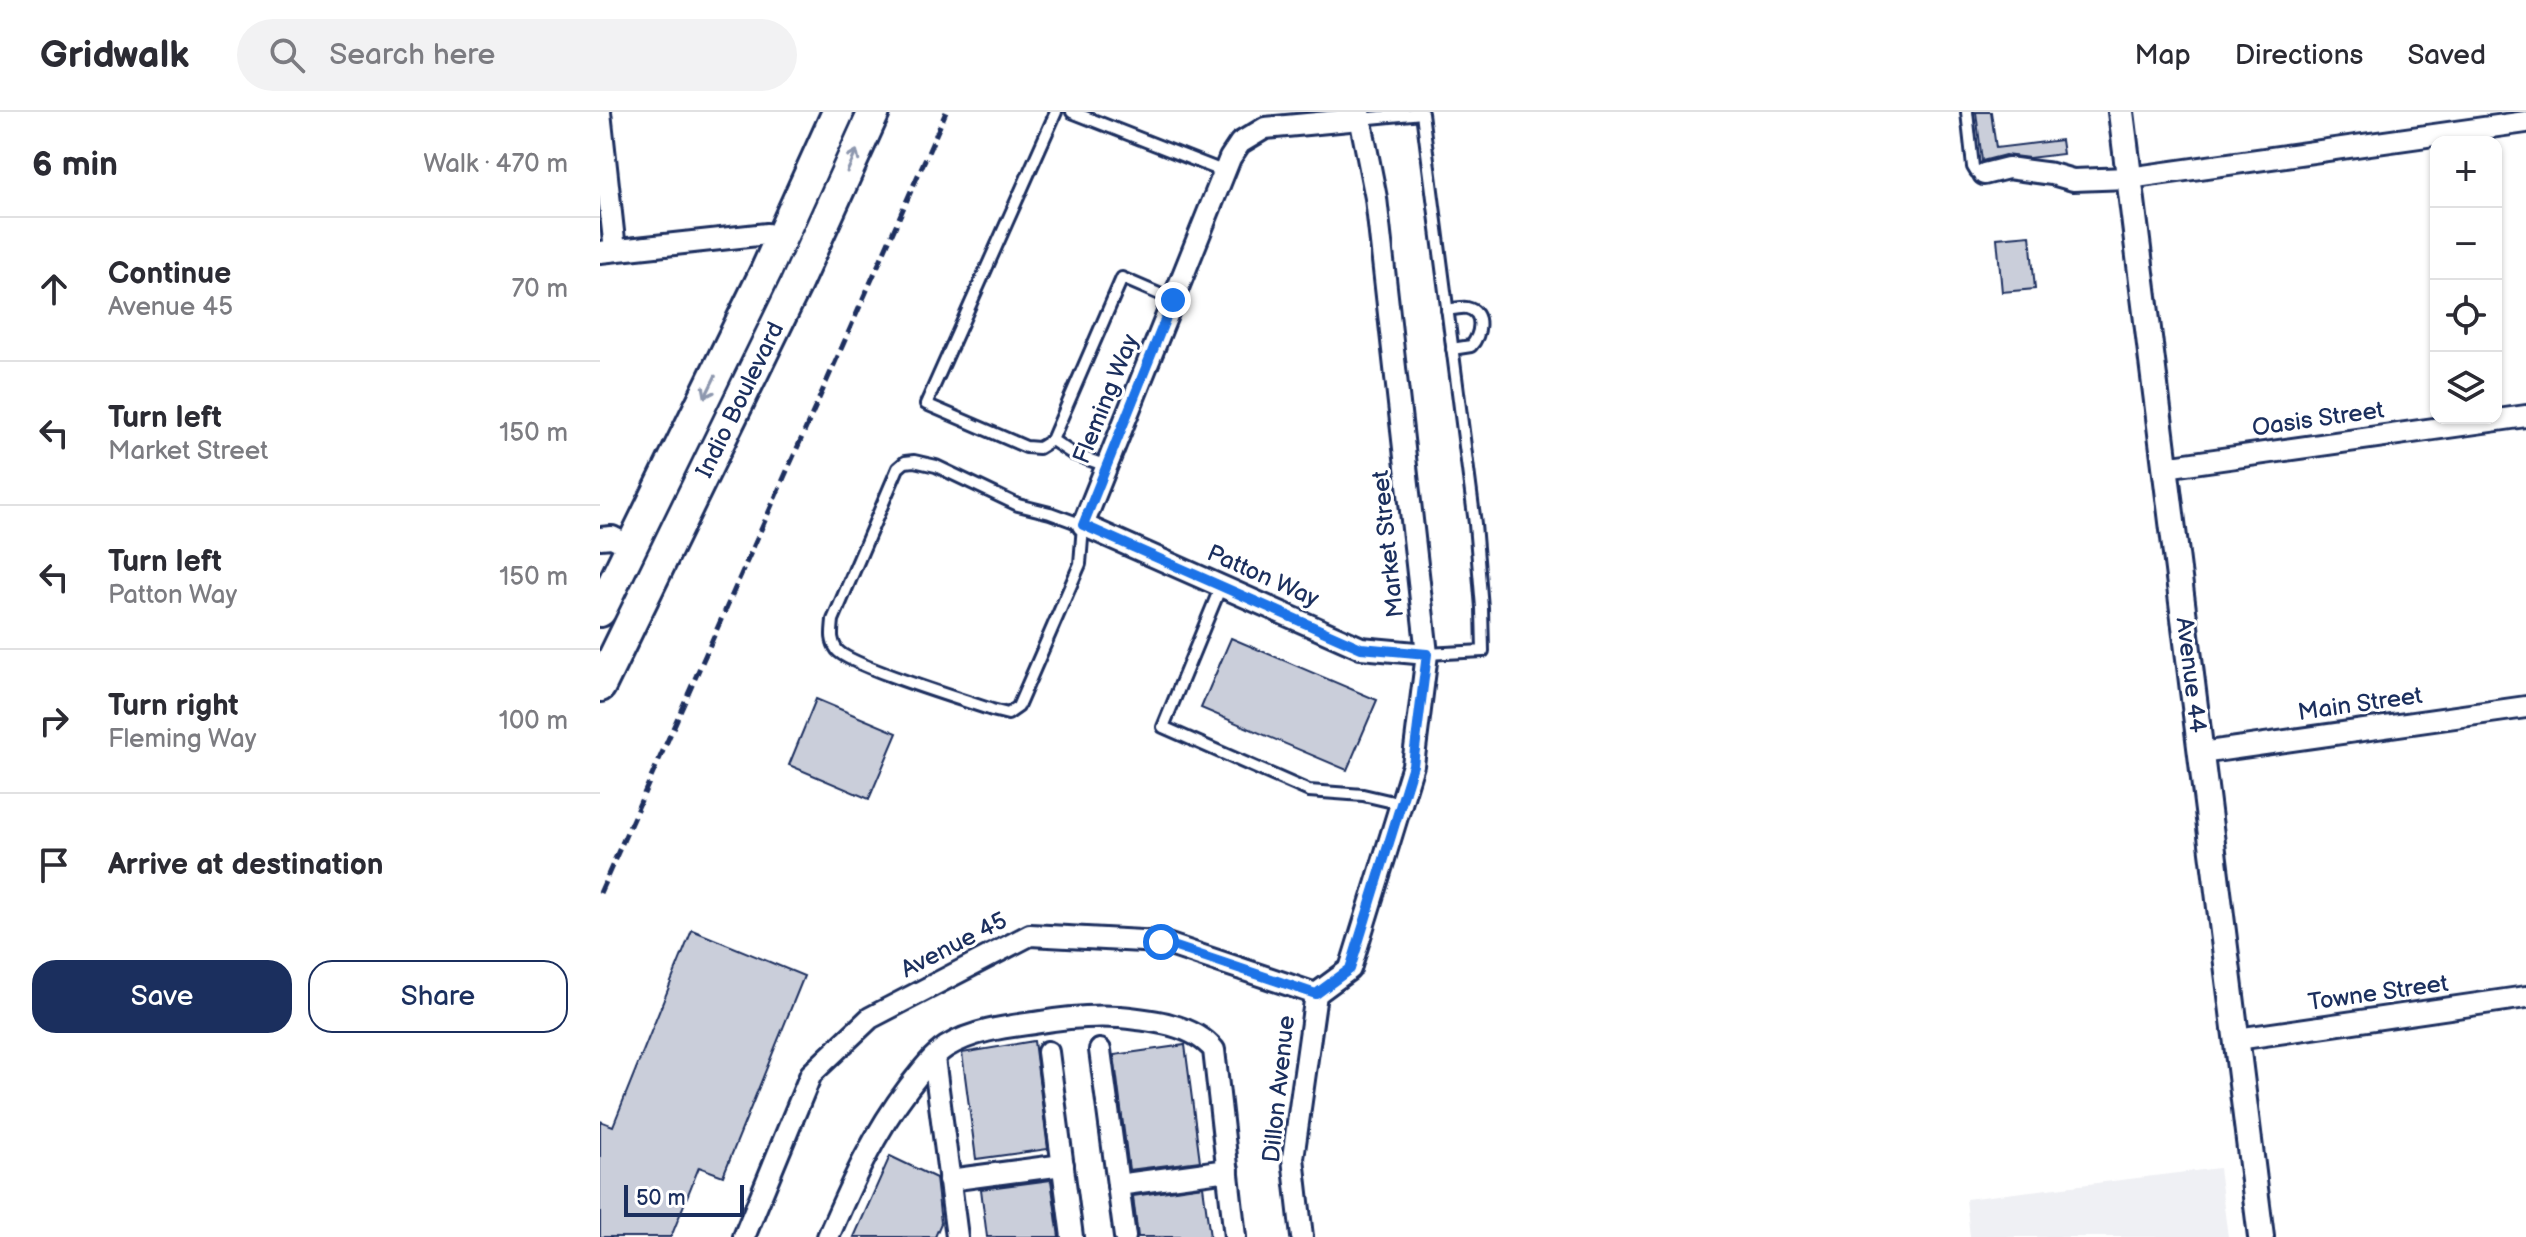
<!DOCTYPE html>
<meta charset="utf-8">
<style>
body{margin:0;font-family:"Balsamiq Sans",sans-serif;background:#f2f2f3;color:#2b2b33}
.controls{position:absolute;right:24px;top:24px;display:grid;overflow:hidden;border-radius:16px;box-shadow:0 2px 6px #0004}
.controls button{width:72px;height:72px;display:grid;place-items:center;padding:0;border:0;border-bottom:2px solid #e1e1e2;background:#fff;color:#2b2b33;font:40px sans-serif}
.scale{position:absolute;left:24px;bottom:20px;width:120px;box-sizing:border-box;padding-left:8px;border:4px solid #1b2f5e;border-top:0;font-size:22px;line-height:28px;white-space:nowrap;color:#1b2f5e;-webkit-text-stroke:6px #fff;paint-order:stroke}
.stop{position:absolute;width:24px;height:24px;margin:-18px;border:6px solid #1a73e8;border-radius:50%;background:#fff}
.stop.end{background:#1a73e8;border-color:#fff;box-shadow:0 2px 8px #0008}
.list{margin:0;padding:0;list-style:none}
h2{display:flex;justify-content:space-between;align-items:center;height:104px;margin:0;padding:0 32px;font-size:34px}
h2 small{font-size:26px;font-weight:400;color:#7c7c81}
.list li{display:grid;grid-template-columns:52px 1fr auto;gap:24px;align-items:center;box-sizing:border-box;height:144px;padding:0 32px;border-top:2px solid #e1e1e2}
.list b{display:block;font-size:30px;white-space:nowrap}
.list p{margin:0;font-size:26px;white-space:nowrap;color:#7c7c81}
.list em{font-size:26px;font-style:normal;color:#7c7c81}
.actions{display:flex;gap:16px;padding:24px 32px}
.actions a{flex:1;padding:18px 0;border:2px solid #1b2f5e;border-radius:24px;text-align:center;font-size:28px;color:#1b2f5e}
.actions .main{background:#1b2f5e;color:#fff}
.icon{flex:none;width:44px;height:44px;fill:none;stroke:currentColor;stroke-width:2;stroke-linecap:round;stroke-linejoin:round}
.map{position:relative;flex:none;width:1926px;height:1125px;overflow:hidden}
header{display:flex;align-items:center;gap:48px;box-sizing:border-box;height:112px;padding:0 40px;background:#fff;border-bottom:2px solid #e1e1e2}
header strong{font-size:38px}
nav{display:flex;gap:44px;margin-inline-start:auto;font-size:28px}
.search{width:560px;height:72px;background:#f2f2f3;display:flex;align-items:center;gap:20px;box-sizing:border-box;padding:0 28px;border-radius:44px;color:#7c7c81;font-size:30px}
main{display:flex}
aside{flex:1;background:#fff}
.map>svg:first-child{display:block}
</style>
<header>
<strong>Gridwalk</strong>
<div class="search"><svg class="icon" aria-label="search" viewBox="0 0 24 24"><circle cx="10" cy="10" r="6"/><path d="M15 15l6 6"/></svg>Search here</div>
<nav><a>Map</a><a>Directions</a><a>Saved</a></nav>
</header>
<main>
<aside>
<h2>6 min<small>Walk · 470 m</small></h2>
<ul class="list">
<li><svg class="icon" aria-label="ahead" viewBox="0 0 24 24"><path d="M12 20V5M6 11l6-6 6 6"/></svg><div><b>Continue</b><p>Avenue 45</p></div><em>70 m</em></li>
<li><svg class="icon" aria-label="left" viewBox="0 0 24 24"><path d="M17 20v-9H6M10 6l-5 5 5 5"/></svg><div><b>Turn left</b><p>Market Street</p></div><em>150 m</em></li>
<li><svg class="icon" aria-label="left" viewBox="0 0 24 24"><path d="M17 20v-9H6M10 6l-5 5 5 5"/></svg><div><b>Turn left</b><p>Patton Way</p></div><em>150 m</em></li>
<li><svg class="icon" aria-label="right" viewBox="0 0 24 24"><path d="M7 20v-9h11M14 6l5 5-5 5"/></svg><div><b>Turn right</b><p>Fleming Way</p></div><em>100 m</em></li>
<li><svg class="icon" aria-label="arrive" viewBox="0 0 24 24"><path d="M6 21V4h12l-3 4 3 4H6"/></svg><div><b>Arrive at destination</b></div></li>
</ul>
<div class="actions"><a class="main">Save</a><a>Share</a></div>
</aside>
<div class="map">
<svg width="1926" height="1125" viewBox="0 0 1926 1125">
<rect width="100%" height="100%" fill="#fff"/>
<filter id="ink" filterUnits="userSpaceOnUse"><feTurbulence type="fractalNoise" baseFrequency=".0125" numOctaves="2"/><feDisplacementMap in="SourceGraphic" scale="16" xChannelSelector="R" yChannelSelector="G"/><feConvolveMatrix kernelMatrix="1 2 1 2 8 2 1 2 1" color-interpolation-filters="sRGB"/></filter>
<g filter="url(#ink)">
<polygon fill="#eff0f4" points="1619,1056 1628,1125 1370,1125 1366,1087"/>
<g fill="#caceda" stroke="#1b2f5e" stroke-width="2">
<polygon points="1376,0 1391,0 1396,36 1461,28 1463,42 1429,46 1405,43 1382,49"/>
<polygon points="1430,123 1435,177 1402,180 1397,126"/>
<polygon points="631,526 777,588 747,658 601,596"/>
<polygon points="216,587 297,621 269,687 189,653"/>
<polygon points="92,818 204,864 123,1064 99,1055 71,1125 0,1125 0,1009 13,1014"/>
<polygon points="434,929 448,1037 376,1047 362,941"/>
<polygon points="585,933 600,1049 529,1058 514,943"/>
<polygon points="290,1044 336,1066 341,1111 335,1125 254,1125"/>
<polygon points="451,1068 459,1125 387,1125 381,1077"/>
<polygon points="603,1074 610,1125 538,1125 533,1084"/>
</g>
<g fill="none" stroke-linecap="round" stroke-linejoin="round">
<defs>
<g id="service">
<polyline points="472,0 625,60"/>
<polyline points="1367,0 1373,55 1376,60 1384,62"/>
<polyline points="760,7 822,1 875,412 882,496 883,539 827,542"/>
<path d="M 847,198 C 853,197 862,195 867,196 C 886,200 880,224 871,234 L 852,237"/>
<polyline points="452,328 439,336 426,335 326,292 456,0"/>
<path d="M 314,349 L 336,354 L 418,393 L 450,401 L 483,413 L 480,452 L 418,595 L 408,602 L 392,598 C 366,589 250,554 237,538 C 230,528 232,520 233,508 L 298,356 L 305,350 Z"/>
<polyline points="507,354 473,342 452,328 522,166 573,188"/>
<polyline points="621,474 563,615 709,679 763,683 802,692"/>
</g>
<g id="minor">
<polyline points="0,0 15,138"/>
<polyline points="760,7 665,16 640,31 630,46 483,413 761,536 827,542"/>
<polyline points="1384,62 1408,56 1452,62 1473,68 1529,66 1926,10"/>
<polyline points="0,140 167,122 180,129"/>
<polyline points="1565,355 1926,304"/>
<polyline points="0,426 12,425 32,435"/>
<polyline points="1601,641 1926,595"/>
<polyline points="716,882 750,857 813,653 827,542 776,86 759,0"/>
<polyline points="1637,927 1926,885"/>
<polyline points="500,938 525,1125"/>
<polyline points="448,940 472,1125"/>
<polyline points="334,946 357,1125"/>
<polyline points="349,1068 463,1053"/>
<polyline points="518,1073 628,1058"/>
<polyline points="144,1125 211,962 270,906 430,823 561,830 716,882"/>
<path d="M 228,1125 C 251,1072 274,1021 309,975 C 320,961 331,945 346,935 C 372,919 404,915 434,911 C 462,906 489,903 519,905 C 550,908 593,912 614,938 L 635,1125"/>
<polyline points="702,1125 693,1046 716,882"/>
</g>
<polyline id="tertiary" points="1521,0 1661,1125"/>
<g id="primary">
<polyline points="0,499 166,159 238,0"/>
<polyline points="0,574 195,174 274,0"/>
</g>
</defs>
<use href="#service" stroke="#1b2f5e" stroke-width="16"/>
<use href="#minor" stroke="#1b2f5e" stroke-width="26"/>
<use href="#tertiary" stroke="#1b2f5e" stroke-width="30"/>
<use href="#primary" stroke="#1b2f5e" stroke-width="36"/>
<use href="#service" stroke="#fff" stroke-width="10"/>
<use href="#minor" stroke="#fff" stroke-width="20"/>
<use href="#tertiary" stroke="#fff" stroke-width="24"/>
<use href="#primary" stroke="#fff" stroke-width="30"/>
<polyline stroke="#1b2f5e" stroke-width="5" stroke-dasharray="12 6" stroke-linecap="butt" points="0,781 346,0"/>
</g>
<defs><path id="oneway-shaft" d="M-6 0H5M1.5-3L5.5 0L1.5 3" fill="none" stroke-width="1.6" stroke-linecap="round" stroke-linejoin="round" transform="scale(2)"/></defs>
<g stroke="#8d97ae">
<use href="#oneway-shaft" transform="translate(252 49) rotate(-66)"/>
<use href="#oneway-shaft" transform="translate(110 275) rotate(116)"/>
</g>
</g>
<g fill="none" stroke-linecap="round" stroke-linejoin="round" filter="url(#ink)">
<polyline stroke="#1a73e8" stroke-width="10" points="561,830 716,882 750,857 813,653 827,542 761,536 483,413 573,188"/>
</g>
<g text-anchor="middle" dominant-baseline="central" stroke-width="6" stroke-linejoin="round" paint-order="stroke">
<g font-size="24" fill="#1b2f5e" stroke="#fff">
<text transform="translate(506 287) rotate(-68)">Fleming Way</text>
<text transform="translate(140 288) rotate(-64)">Indio Boulevard</text>
<text transform="translate(1718 307) rotate(-8)">Oasis Street</text>
<text transform="translate(788 432) rotate(-96)">Market Street</text>
<text transform="translate(663 464) rotate(24)">Patton Way</text>
<text transform="translate(1591 563) rotate(83)">Avenue 44</text>
<text transform="translate(1760 592) rotate(-8)">Main Street</text>
<text transform="translate(354 833) rotate(-27)">Avenue 45</text>
<text transform="translate(1778 881) rotate(-8)">Towne Street</text>
<text transform="translate(679 977) rotate(-84)">Dillon Avenue</text>
</g>
</g>
</svg>
<div class="controls">
<button>+</button>
<button>−</button>
<button><svg class="icon" aria-label="locate" viewBox="0 0 24 24"><circle cx="12" cy="12" r="6"/><path d="M12 2v4M12 18v4M2 12h4M18 12h4"/></svg></button>
<button><svg class="icon" aria-label="layers" viewBox="0 0 24 24"><path d="M12 4l9 5-9 5-9-5zM3 14l9 5 9-5"/></svg></button>
</div>
<div class="scale">50 m</div>
<div class="stop" style="left:561px;top:830px"></div>
<div class="stop end" style="left:573px;top:188px"></div>
</div>
</main>
